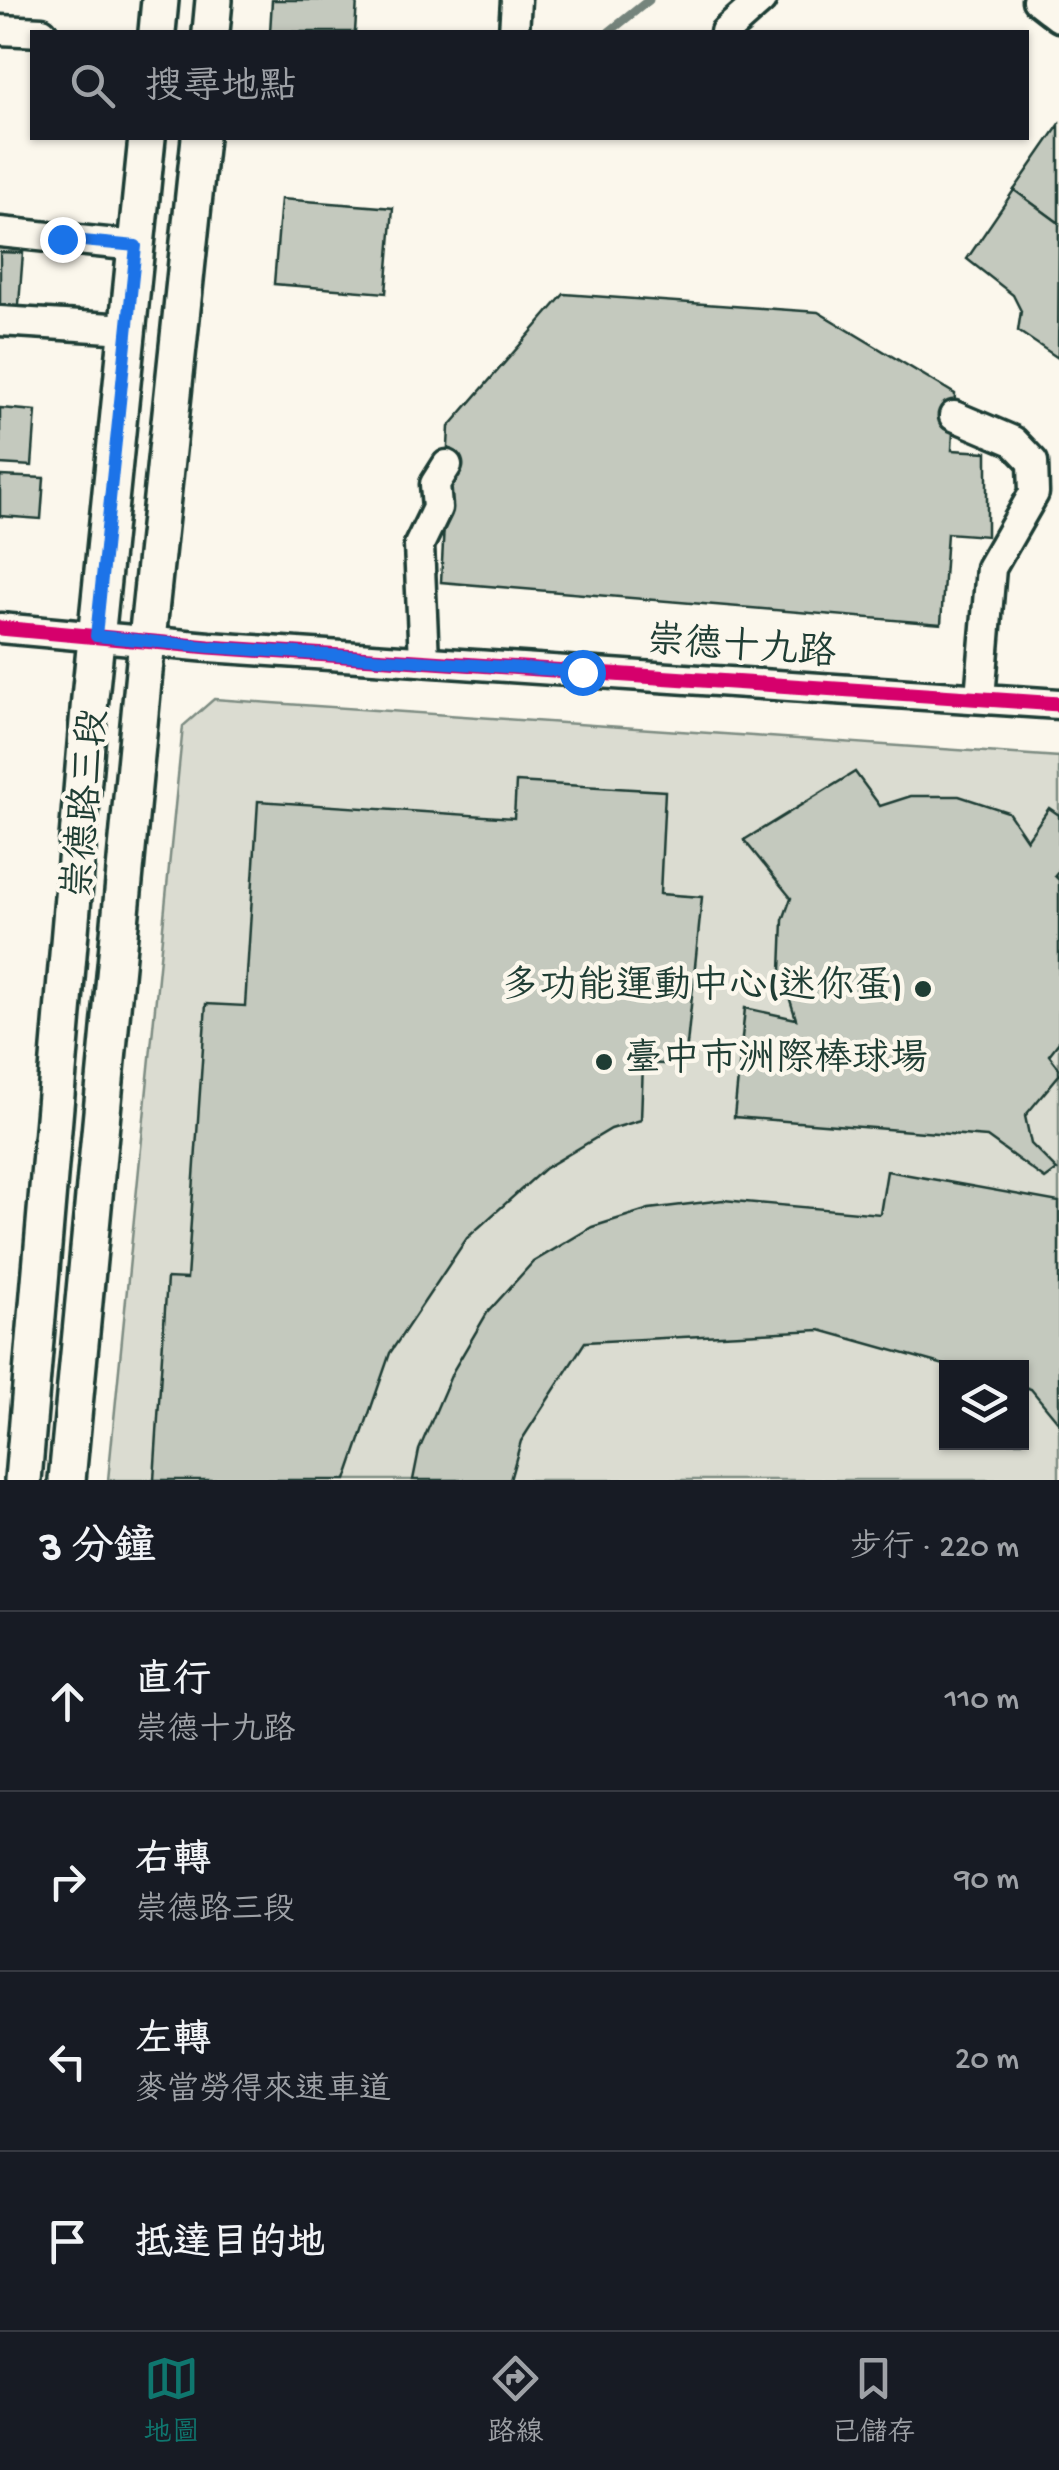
<!DOCTYPE html>
<html lang="zh-TW">
<meta charset="utf-8">
<style>
body{margin:0;font-family:"Gochi Hand","LXGW WenKai TC",sans-serif;background:#20242c;color:#f1f3f6}
.controls{position:absolute;right:30px;bottom:30px;display:grid;overflow:hidden;border-radius:0px;box-shadow:0 2px 8px #0004}
.controls button{width:90px;height:90px;display:grid;place-items:center;padding:0;border:0;border-bottom:2px solid #363941;background:#171b24;color:#f1f3f6;font:50px sans-serif}
.stop{position:absolute;width:30px;height:30px;margin:-22px;border:8px solid #1a73e8;border-radius:50%;background:#fff}
.stop.end{background:#1a73e8;border-color:#fff;box-shadow:0 2px 10px #0008}
.list{margin:0;padding:0;list-style:none}
h2{display:flex;justify-content:space-between;align-items:center;height:130px;margin:0;padding:0 40px;font-size:42px}
h2 small{font-size:32px;font-weight:400;color:#9ea1a6}
.list li{display:grid;grid-template-columns:65px 1fr auto;gap:30px;align-items:center;box-sizing:border-box;height:180px;padding:0 40px;border-top:2px solid #363941}
.list b{display:block;font-size:38px;white-space:nowrap}
.list p{margin:0;font-size:32px;white-space:nowrap;color:#9ea1a6}
.list em{font-size:32px;font-style:normal;color:#9ea1a6}
.icon{flex:none;width:55px;height:55px;fill:none;stroke:currentColor;stroke-width:2;stroke-linecap:round;stroke-linejoin:round}
.map{position:relative;flex:none;width:1059px;height:1480px;overflow:hidden}
.search{position:absolute;background:#171b24;box-shadow:0 2px 8px #0004;left:30px;right:30px;top:30px;height:110px;display:flex;align-items:center;gap:25px;box-sizing:border-box;padding:0 35px;border-radius:0px;color:#9ea1a6;font-size:38px}
.sheet{height:850px;background:#171b24}
nav{display:flex;justify-content:space-around;align-items:center;box-sizing:border-box;height:140px;border-top:2px solid #363941;background:#171b24;font-size:28px;color:#9ea1a6}
nav a{display:grid;justify-items:center;gap:5px}
nav .on{color:#0f766e}
.map>svg:first-child{display:block}
</style>
<div class="map">
<svg width="1059" height="1480" viewBox="0 0 1059 1480">
<rect width="100%" height="100%" fill="#fbf7ec"/>
<filter id="ink" filterUnits="userSpaceOnUse"><feTurbulence type="fractalNoise" baseFrequency=".01" numOctaves="2"/><feDisplacementMap in="SourceGraphic" scale="20" xChannelSelector="R" yChannelSelector="G"/><feConvolveMatrix kernelMatrix="1 2 1 2 8 2 1 2 1" color-interpolation-filters="sRGB"/></filter>
<g filter="url(#ink)">
<path fill="#dbdcd1" stroke="#7d8c82" stroke-width="2.5" fill-rule="evenodd" d="M 214,699 L 1059,757 L 1059,1480 L 108,1480 L 183,726 ZM 946,1368 L 1022,1368 L 1022,1442 L 946,1442 Z"/>
<g fill="none" stroke-linecap="round" stroke-linejoin="round">
<polyline stroke="#74847b" stroke-width="9" points="609,32 649,0"/>
</g>
<g fill="#c4c9be" stroke="#1f3d34" stroke-width="2.5">
<polygon points="272,0 357,0 355,32 270,32"/>
<polygon points="1059,125 1059,223 1014,190"/>
<polygon points="1014,190 1059,223 1058,358 1018,331 1021,311 1013,295 967,259"/>
<polygon points="281,199 393,208 386,293 274,284"/>
<polygon points="0,252 23,253 18,317 0,316"/>
<polygon points="564,294 818,312 955,394 952,450 987,452 987,536 947,533 941,624 441,582 449,427"/>
<polygon points="0,408 36,411 32,466 0,464"/>
<polygon points="0,476 44,478 41,519 0,516"/>
<polygon points="855,772 880,806 911,796 959,796 1008,812 1027,840 1049,808 1059,815 1059,871 1055,876 1059,880 1059,1042 1049,1055 1059,1068 1059,1075 1025,1116 1031,1144 1057,1170 1045,1179 987,1137 734,1117 745,1008 796,1019 781,971 783,920 791,898 744,840"/>
<polygon points="516,782 665,791 660,894 702,897 685,1065 643,1063 641,1120 611,1129 544,1169 467,1238 390,1353 346,1480 154,1480 167,1278 187,1279 206,1004 245,1006 258,801 514,818"/>
<polygon points="887,1171 1059,1202 1059,1423 1031,1389 1022,1386 1022,1368 955,1368 820,1330 585,1342 521,1441 510,1480 413,1480 419,1450 453,1371 487,1313 533,1262 592,1227 649,1209 723,1200 880,1214"/>
</g>
<g fill="none" stroke-linecap="round" stroke-linejoin="round">
<defs>
<g id="minor">
<polyline points="1037,0 1059,17"/>
<polyline points="0,30 42,32"/>
<polyline points="514,32 516,0"/>
<polyline points="725,32 761,0"/>
<polyline points="0,232 136,246"/>
<polyline points="0,321 127,329"/>
<polyline points="954,416 1013,441 1033,462 1034,493 991,568 980,697"/>
<polyline points="0,628 209,647 1059,704"/>
<polyline points="424,660 419,545 437,508 435,484 447,465"/>
</g>
<g id="major">
<polyline points="157,32 160,0"/>
<polyline points="211,32 214,0"/>
<polyline points="23,1480 90,698 147,138"/>
<polyline points="67,1480 147,640 200,138"/>
</g>
</defs>
<use href="#minor" stroke="#1f3d34" stroke-width="35"/>
<use href="#major" stroke="#1f3d34" stroke-width="42"/>
<use href="#minor" stroke="#fbf7ec" stroke-width="28"/>
<use href="#major" stroke="#fbf7ec" stroke-width="35"/>
<defs>
<polyline id="cycleway" points="0,628 209,647 1059,704"/>
</defs>
<use href="#cycleway" stroke="#fbf7ec" stroke-width="21"/>
<use href="#cycleway" stroke="#d6006c" stroke-width="15"/>
</g>
</g>
<g fill="none" stroke-linecap="round" stroke-linejoin="round" filter="url(#ink)">
<polyline stroke="#1a73e8" stroke-width="12" points="62,239 136,246 96,636 209,647 582,672"/>
</g>
<g fill="#1f3d34" stroke="#fbf7ec" stroke-width="4">
<circle cx="923" cy="989" r="10"/>
<circle cx="604" cy="1062" r="10"/>
</g>
<g text-anchor="middle" dominant-baseline="central" stroke-width="9" stroke-linejoin="round" paint-order="stroke">
<g font-size="38" fill="#1f3d34" stroke="#fbf7ec">
<text transform="translate(741 650) rotate(4)">崇德十九路</text>
<text transform="translate(89 804) rotate(-85)">崇德路三段</text>
</g>
<g font-size="38" fill="#1f3d34" stroke="#fbf7ec" text-anchor="end">
<text x="903" y="989">多功能運動中心(迷你蛋)</text>
<text x="624" y="1062" text-anchor="start">臺中市洲際棒球場</text>
</g>
</g>
</svg>
<div class="controls">
<button><svg class="icon" aria-label="layers" viewBox="0 0 24 24"><path d="M12 4l9 5-9 5-9-5zM3 14l9 5 9-5"/></svg></button>
</div>
<div class="stop" style="left:582px;top:672px"></div>
<div class="stop end" style="left:62px;top:239px"></div>
<div class="search"><svg class="icon" aria-label="search" viewBox="0 0 24 24"><circle cx="10" cy="10" r="6"/><path d="M15 15l6 6"/></svg>搜尋地點</div>
</div>
<section class="sheet">
<h2>3 分鐘<small>步行 · 220 m</small></h2>
<ul class="list">
<li><svg class="icon" aria-label="ahead" viewBox="0 0 24 24"><path d="M12 20V5M6 11l6-6 6 6"/></svg><div><b>直行</b><p>崇德十九路</p></div><em>110 m</em></li>
<li><svg class="icon" aria-label="right" viewBox="0 0 24 24"><path d="M7 20v-9h11M14 6l5 5-5 5"/></svg><div><b>右轉</b><p>崇德路三段</p></div><em>90 m</em></li>
<li><svg class="icon" aria-label="left" viewBox="0 0 24 24"><path d="M17 20v-9H6M10 6l-5 5 5 5"/></svg><div><b>左轉</b><p>麥當勞得來速車道</p></div><em>20 m</em></li>
<li><svg class="icon" aria-label="arrive" viewBox="0 0 24 24"><path d="M6 21V4h12l-3 4 3 4H6"/></svg><div><b>抵達目的地</b></div></li>
</ul>
</section>
<nav>
<a class="on"><svg class="icon" aria-label="map" viewBox="0 0 24 24"><path d="M3 6l6-2 6 2 6-2v14l-6 2-6-2-6 2zM9 4v14M15 6v14"/></svg>地圖</a>
<a><svg class="icon" aria-label="directions" viewBox="0 0 24 24"><path d="M12 3l9 9-9 9-9-9zM9 14v-3h6M13 9l2 2-2 2"/></svg>路線</a>
<a><svg class="icon" aria-label="saved" viewBox="0 0 24 24"><path d="M7 4h10v16l-5-4-5 4z"/></svg>已儲存</a>
</nav>
